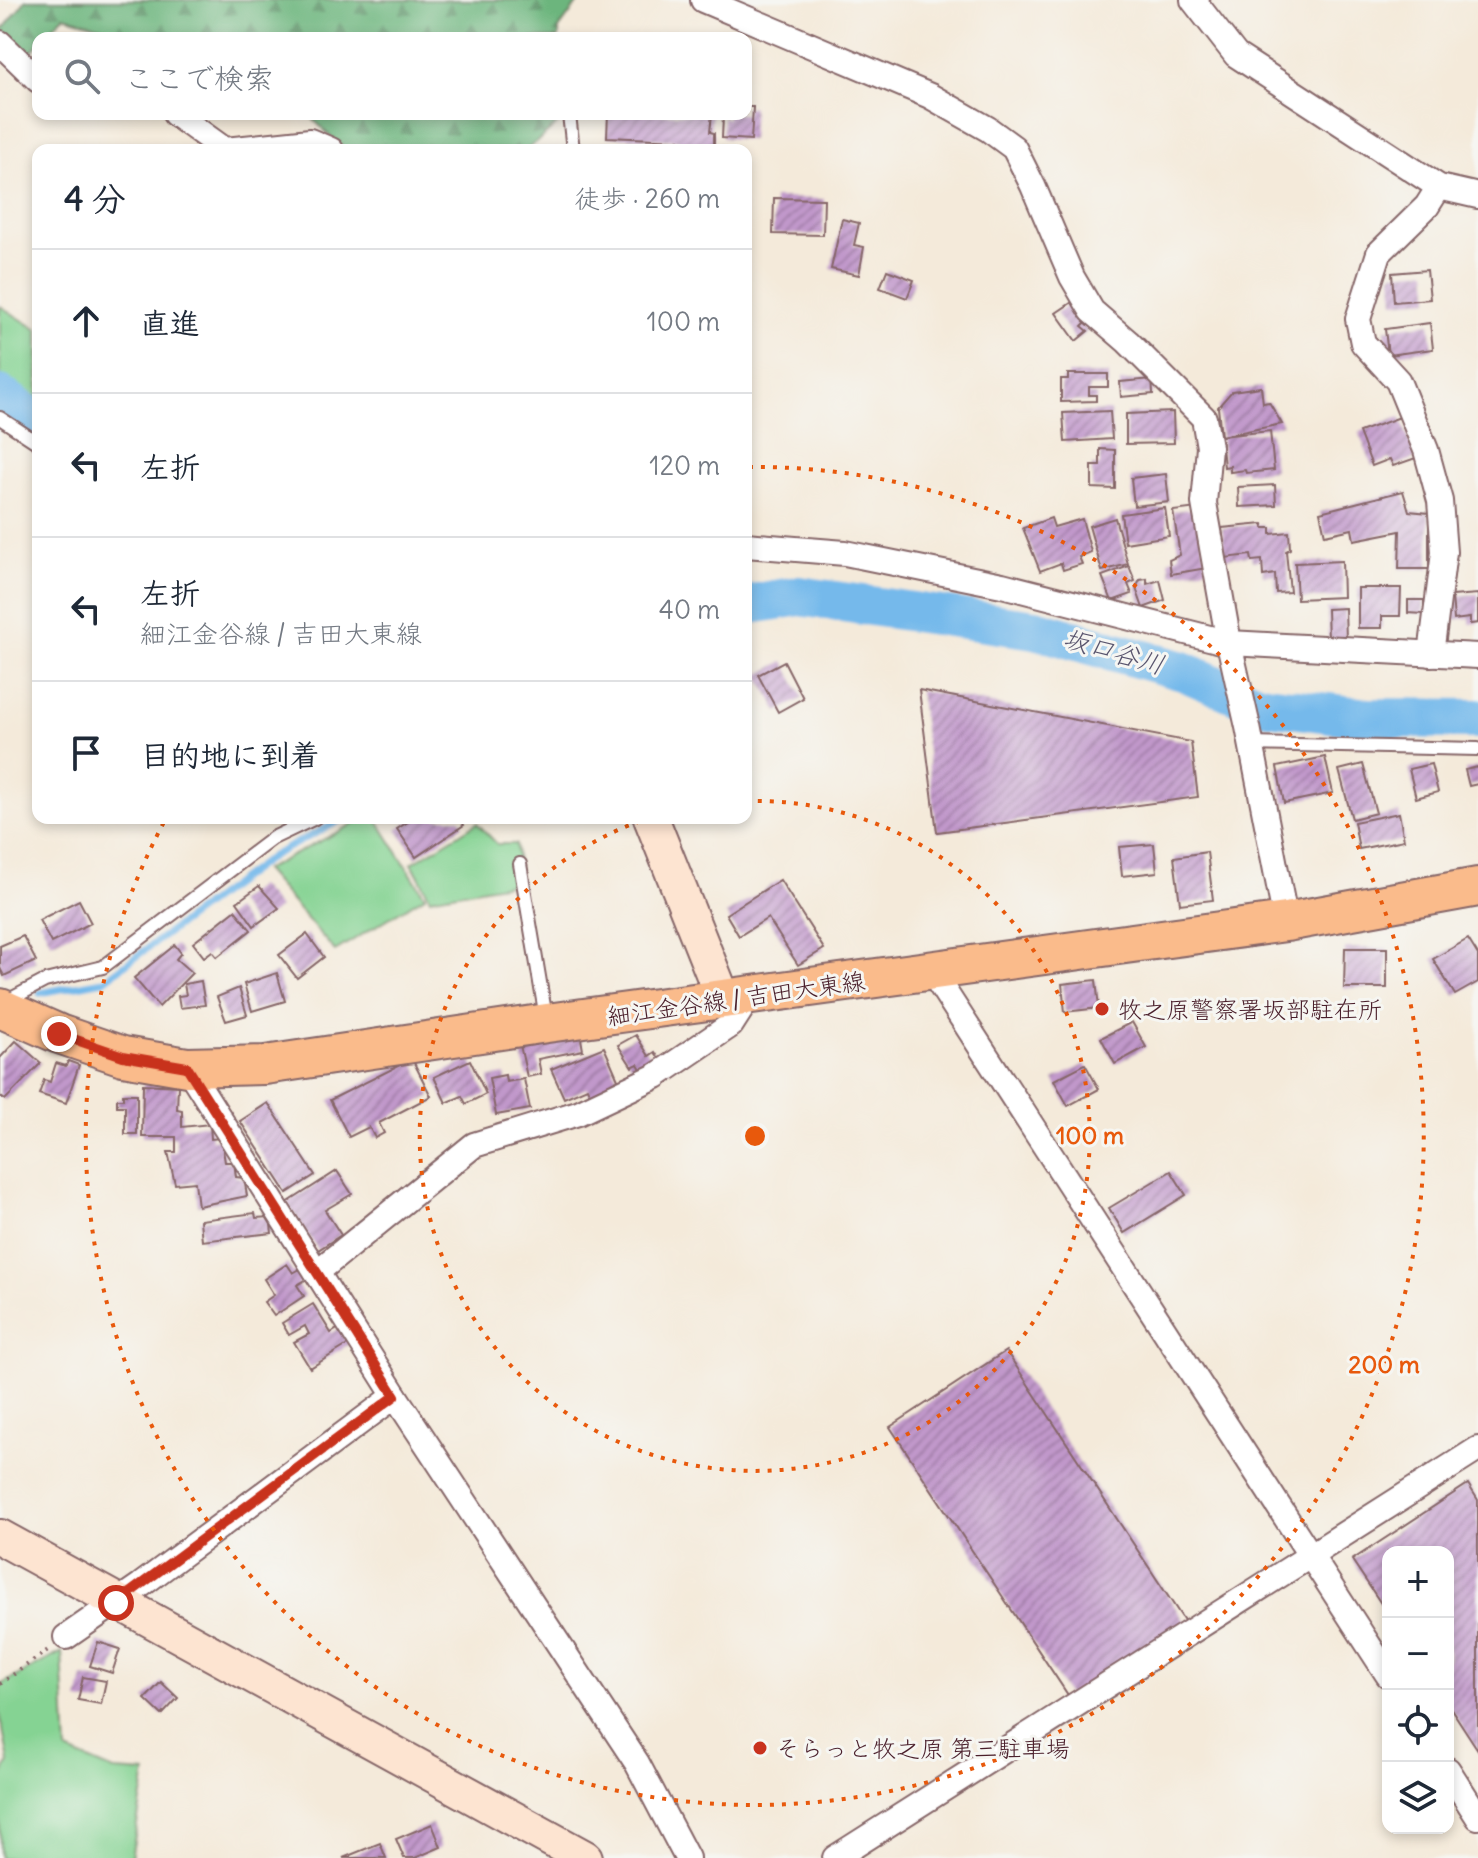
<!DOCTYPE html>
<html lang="ja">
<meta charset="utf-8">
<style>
body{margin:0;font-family:Delius,"Klee One",sans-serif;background:#f6f6f7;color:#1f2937}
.controls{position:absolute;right:24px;bottom:24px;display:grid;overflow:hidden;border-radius:16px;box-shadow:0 4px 12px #0003}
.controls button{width:72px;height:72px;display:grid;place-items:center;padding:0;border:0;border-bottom:2px solid #e0e1e3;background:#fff;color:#1f2937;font:40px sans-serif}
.stop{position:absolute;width:24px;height:24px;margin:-18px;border:6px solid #c8321e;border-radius:50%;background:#fff}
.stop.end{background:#c8321e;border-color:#fff;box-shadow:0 2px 8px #0008}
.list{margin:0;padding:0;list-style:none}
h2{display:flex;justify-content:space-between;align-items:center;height:104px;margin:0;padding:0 32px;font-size:34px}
h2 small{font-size:26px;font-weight:400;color:#747a83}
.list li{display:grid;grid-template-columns:52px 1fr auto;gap:24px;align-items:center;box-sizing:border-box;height:144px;padding:0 32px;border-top:2px solid #e0e1e3}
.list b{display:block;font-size:30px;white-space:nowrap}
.list p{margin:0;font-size:26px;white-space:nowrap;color:#747a83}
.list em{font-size:26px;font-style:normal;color:#747a83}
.icon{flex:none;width:44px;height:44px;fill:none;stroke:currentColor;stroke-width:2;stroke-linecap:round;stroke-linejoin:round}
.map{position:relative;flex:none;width:1478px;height:1858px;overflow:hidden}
.search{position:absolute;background:#fff;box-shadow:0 4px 12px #0003;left:32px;top:32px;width:720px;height:88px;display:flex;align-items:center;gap:20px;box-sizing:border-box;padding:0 28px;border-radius:16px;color:#747a83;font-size:30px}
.panel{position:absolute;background:#fff;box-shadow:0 4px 12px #0003;left:32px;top:144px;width:720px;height:680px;border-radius:16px}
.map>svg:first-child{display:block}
</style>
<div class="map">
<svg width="1478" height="1858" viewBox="0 0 1478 1858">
<defs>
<pattern id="forest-firs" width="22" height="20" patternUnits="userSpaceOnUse" patternTransform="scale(2)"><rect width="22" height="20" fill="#6cb57d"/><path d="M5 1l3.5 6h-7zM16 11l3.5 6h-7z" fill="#5b9367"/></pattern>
<pattern id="building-hatch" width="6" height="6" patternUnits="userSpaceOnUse" patternTransform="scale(2)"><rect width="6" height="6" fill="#c198cb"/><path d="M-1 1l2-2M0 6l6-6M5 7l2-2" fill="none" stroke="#9f7ba5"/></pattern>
</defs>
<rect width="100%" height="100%" fill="#f6f6f2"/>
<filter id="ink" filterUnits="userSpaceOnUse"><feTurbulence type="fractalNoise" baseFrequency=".0125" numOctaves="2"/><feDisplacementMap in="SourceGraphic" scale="16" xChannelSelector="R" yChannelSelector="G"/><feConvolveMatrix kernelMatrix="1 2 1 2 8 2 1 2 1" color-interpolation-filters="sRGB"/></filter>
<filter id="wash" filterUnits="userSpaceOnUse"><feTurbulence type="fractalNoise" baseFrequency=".006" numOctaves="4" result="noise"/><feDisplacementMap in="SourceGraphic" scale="32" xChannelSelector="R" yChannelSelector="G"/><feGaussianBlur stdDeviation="1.8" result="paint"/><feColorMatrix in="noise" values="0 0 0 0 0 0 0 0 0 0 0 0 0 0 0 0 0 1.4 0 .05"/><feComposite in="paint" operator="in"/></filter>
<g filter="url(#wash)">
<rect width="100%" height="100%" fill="#f4eada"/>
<g fill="#85d393" stroke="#68795f" stroke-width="2">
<polygon points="0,306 38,330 38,443 0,418"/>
<polygon points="365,818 376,818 425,896 335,951 264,870"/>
<polygon points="477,823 497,844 516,844 519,882 430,898 412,863"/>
<polygon points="62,1652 67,1751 114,1771 146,1773 131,1858 0,1858 0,1779 9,1762 0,1714 0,1685"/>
</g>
<g fill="url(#forest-firs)" stroke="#5b6a54" stroke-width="2">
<polygon points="26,0 580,0 559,29 559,38 140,38 64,16 43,38 38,38 38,44 24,60 1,32"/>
<polygon points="308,114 561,114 561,121 527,150 351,150 339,145"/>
</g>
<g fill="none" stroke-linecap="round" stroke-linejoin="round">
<polyline stroke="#75b9eb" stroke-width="7" points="40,993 103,981 272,856 345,818"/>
<g stroke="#75b9eb" stroke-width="40">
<polyline points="0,395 38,422"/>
<polyline points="746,605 799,596 1035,629 1183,671 1259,704 1368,718 1478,719"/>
</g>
</g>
<g id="blocks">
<g fill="url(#building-hatch)">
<polygon points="746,107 753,107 751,140 722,138 723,117 728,119 728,114 746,114"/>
<polygon points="608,114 712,114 710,132 714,133 714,150 678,150 679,140 607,137"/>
<polygon points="774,198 824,199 823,235 773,234"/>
<polygon points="842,219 859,223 854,245 864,247 859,275 831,269"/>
<polygon points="887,270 914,280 907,298 880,288"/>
<polygon points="1427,270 1430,299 1394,302 1392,273"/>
<polygon points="1074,301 1087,321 1082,326 1088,331 1076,341 1056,313"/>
<polygon points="1430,323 1433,349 1388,355 1385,329"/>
<polygon points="1068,374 1108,374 1108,387 1089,387 1089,395 1096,395 1096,401 1061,402 1061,379 1068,379"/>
<polygon points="1152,379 1153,394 1121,397 1120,382"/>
<polygon points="1261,387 1263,403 1269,402 1282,424 1221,436 1218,407 1232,391"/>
<polygon points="1110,411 1112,439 1065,442 1063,413"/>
<polygon points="1173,412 1174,443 1126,444 1126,414"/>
<polygon points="1400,417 1416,458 1393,466 1390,459 1372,466 1359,432"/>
<polygon points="1270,431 1274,470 1246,473 1245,470 1230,472 1230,466 1224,467 1221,436"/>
<polygon points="1100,449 1115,450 1115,489 1092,488 1092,466 1100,466"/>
<polygon points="1166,474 1169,502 1134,506 1131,478"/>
<polygon points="1275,485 1276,505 1239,507 1238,487"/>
<polygon points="1403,491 1409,511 1429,513 1429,569 1399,569 1400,531 1354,540 1352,529 1325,535 1320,512"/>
<polygon points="1165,508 1169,536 1125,543 1121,514"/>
<polygon points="1197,508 1207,568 1171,574 1169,560 1180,555 1173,511"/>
<polygon points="1051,518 1054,527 1082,519 1091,552 1079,557 1082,564 1063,570 1061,563 1040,571 1023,528"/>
<polygon points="1115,518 1128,564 1102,571 1089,526"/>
<polygon points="1263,524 1264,528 1271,528 1271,534 1289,532 1290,549 1286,551 1290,592 1276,593 1275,574 1263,576 1262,560 1252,561 1251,555 1225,558 1222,528"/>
<polygon points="1342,561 1343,597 1297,599 1295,563"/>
<polygon points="1129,566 1135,581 1128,584 1132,594 1112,601 1102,576"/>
<polygon points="1147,579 1147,584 1160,580 1165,600 1143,608 1136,588 1140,580"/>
<polygon points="1358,588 1401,588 1400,616 1382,616 1382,628 1358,628"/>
<polygon points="1478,594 1478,623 1470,624 1470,618 1454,620 1452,596"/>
<polygon points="1408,600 1424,600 1424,614 1408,613"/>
<polygon points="1345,608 1346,640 1328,640 1327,609"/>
<polygon points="784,661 803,698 778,712 758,675"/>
<polygon points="919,690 1191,742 1198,797 937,832"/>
<polygon points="1325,757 1333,793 1284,803 1277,767"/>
<polygon points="1363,764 1376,813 1352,819 1339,770"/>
<polygon points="1431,764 1438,792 1416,798 1409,769"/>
<polygon points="1478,767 1478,784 1469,786 1465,770"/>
<polygon points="1399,813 1404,840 1359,849 1354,822"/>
<polygon points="414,818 459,818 464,825 416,857 397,829"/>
<polygon points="1154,844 1157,872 1122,876 1119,847"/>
<polygon points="1207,852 1213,900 1180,904 1174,857"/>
<polygon points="780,880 824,949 798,965 768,918 739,936 726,914"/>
<polygon points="259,886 279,908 254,926 237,902"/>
<polygon points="79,900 91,923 51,943 39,920"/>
<polygon points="235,910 251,930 217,957 212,951 204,957 193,943"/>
<polygon points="307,934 324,957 297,978 279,955"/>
<polygon points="23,936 36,961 4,976 0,968 0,946"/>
<polygon points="1468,939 1478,955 1478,982 1455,995 1433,959"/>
<polygon points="175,945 181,953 176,959 192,973 159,1007 134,978"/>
<polygon points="1345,948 1387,948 1387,988 1344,988"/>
<polygon points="277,973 285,1001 252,1011 244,984"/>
<polygon points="1096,980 1099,1008 1065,1012 1062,984"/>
<polygon points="201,981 205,1005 180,1008 178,996 186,995 184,984"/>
<polygon points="239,988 247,1015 226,1021 217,997"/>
<polygon points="1132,1022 1146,1047 1115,1064 1101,1038"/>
<polygon points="580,1033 583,1050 538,1059 541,1074 527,1077 520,1045"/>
<polygon points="636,1035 649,1056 655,1052 662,1063 644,1074 638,1064 632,1067 618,1045"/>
<polygon points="16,1041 41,1063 5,1100 0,1096 0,1058"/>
<polygon points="604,1047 621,1086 591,1097 587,1088 564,1098 551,1069"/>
<polygon points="412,1059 431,1096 379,1123 384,1133 375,1138 369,1127 349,1137 330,1100"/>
<polygon points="470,1060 486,1094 466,1104 462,1096 446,1103 434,1077"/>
<polygon points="68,1061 79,1065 66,1103 39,1094 44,1080 50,1082 56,1063 66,1066"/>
<polygon points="1085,1064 1099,1089 1068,1106 1054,1080"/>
<polygon points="505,1075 506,1082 524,1079 530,1109 496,1115 489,1078"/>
<polygon points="143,1084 178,1086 177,1109 182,1110 182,1127 210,1124 211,1139 221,1138 225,1162 234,1162 236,1177 244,1178 247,1196 198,1206 195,1182 175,1184 168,1152 176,1152 176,1137 142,1137"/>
<polygon points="123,1094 137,1094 137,1134 125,1134 125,1106 117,1106 117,1099 123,1099"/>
<polygon points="268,1103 315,1175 287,1193 240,1121"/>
<polygon points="337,1171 352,1194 325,1210 341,1235 318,1250 287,1203"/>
<polygon points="1171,1171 1186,1195 1124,1233 1109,1208"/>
<polygon points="255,1213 256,1218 270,1217 272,1233 202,1241 200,1220"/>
<polygon points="287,1264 293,1273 300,1269 307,1279 297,1285 304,1296 274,1316 264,1302 274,1295 264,1279"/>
<polygon points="313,1304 331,1333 339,1328 349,1344 310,1368 294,1342 309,1334 305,1326 289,1335 282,1323"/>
<polygon points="1006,1351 1187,1625 1072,1701 890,1427"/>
<polygon points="1468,1484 1478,1500 1478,1750 1448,1704 1448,1552 1388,1552 1388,1614 1352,1560"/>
<polygon points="98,1642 120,1649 112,1673 90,1666"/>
<polygon points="83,1677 106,1681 101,1704 78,1700"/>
<polygon points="161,1682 178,1698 162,1715 145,1699"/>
<polygon points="432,1824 441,1847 415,1858 404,1858 396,1839"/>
<polygon points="380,1843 386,1858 343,1858"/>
</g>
</g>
</g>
<g filter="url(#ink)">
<use href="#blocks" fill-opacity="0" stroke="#866668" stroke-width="2"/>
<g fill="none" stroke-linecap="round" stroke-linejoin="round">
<defs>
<g id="lane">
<polyline points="569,114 573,150"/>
<polyline points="0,418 38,443"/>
<polyline points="1251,744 1478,749"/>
<polyline points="520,864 546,1018"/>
<polyline points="5,1002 45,981 103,967 273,838 315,818"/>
</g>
<g id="street">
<polyline points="703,0 930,96 988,129 1014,148 1033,186 1072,277 1092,311 1128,342 1204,418 1209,447 1204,503 1229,643 1248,727 1286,922"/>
<polyline points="1193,0 1236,55 1439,187 1478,196"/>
<polyline points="0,43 38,80"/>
<polyline points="175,114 225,150 310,141 331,150"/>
<polyline points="746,545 845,553 1002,585 1229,643 1478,656"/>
<polyline points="1431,654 1444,552 1440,501 1426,450 1398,381 1363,343 1358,319 1379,253 1427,206 1439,187"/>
<polyline points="932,972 1388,1675"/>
<polyline points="187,1067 395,1396 637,1763 687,1858"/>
<polyline points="317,1272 474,1145 578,1113 656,1076 731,1025 749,997"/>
<polyline points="66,1637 141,1585 395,1396"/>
<polyline points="1448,1770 1478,1817"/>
<polyline points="835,1858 1478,1449"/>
</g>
<g id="secondary">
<polyline points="651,818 724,1001"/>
<polyline points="0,1537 585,1858"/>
</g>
<polyline id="primary" points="0,1008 59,1034 123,1056 187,1067 265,1065 547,1023 1286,922 1478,887"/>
</defs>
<use href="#lane" stroke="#866668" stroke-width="16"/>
<use href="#street" stroke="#866668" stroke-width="28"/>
<use href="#secondary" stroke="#866668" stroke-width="38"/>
<use href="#primary" stroke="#866668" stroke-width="42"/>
<polyline stroke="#866668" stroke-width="4" stroke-dasharray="2 6" stroke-linecap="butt" points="0,1684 48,1650"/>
<use href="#lane" stroke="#fff" stroke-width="12"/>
<use href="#street" stroke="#fff" stroke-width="24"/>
<use href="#secondary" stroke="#fde4d1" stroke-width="34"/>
<use href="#primary" stroke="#fabb8b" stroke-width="38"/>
</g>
</g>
<g fill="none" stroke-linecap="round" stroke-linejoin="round" filter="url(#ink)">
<polyline stroke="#c8321e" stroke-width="10" points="59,1034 123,1056 187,1067 395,1396 116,1603"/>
</g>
<g fill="none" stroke="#e8590c" stroke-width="4" stroke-dasharray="4 8">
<path d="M746 801A335 335 0 1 1 649 818"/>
<path d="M749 467A669 669 0 1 1 164 822"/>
</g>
<g fill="#c8321e" stroke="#f6f6f2" stroke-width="3">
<circle cx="1102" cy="1009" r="8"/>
<circle cx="760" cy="1748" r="8"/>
</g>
<g text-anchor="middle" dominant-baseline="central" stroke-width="6" stroke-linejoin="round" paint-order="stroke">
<g font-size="24" fill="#4a1f2b" stroke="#f6f6f2">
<text transform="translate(736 998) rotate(-8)">細江金谷線 / 吉田大東線</text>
</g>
<g font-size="24" fill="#4a1f2b" stroke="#f6f6f2" text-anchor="start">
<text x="1118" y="1009">牧之原警察署坂部駐在所</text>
<text x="776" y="1748">そらっと牧之原 第三駐車場</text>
</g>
<g font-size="26" font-style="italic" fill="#59556e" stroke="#f6f6f2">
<text transform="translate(1114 651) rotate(16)">坂口谷川</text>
</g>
</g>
<circle cx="755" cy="1136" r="12" fill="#e8590c" stroke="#f6f6f2" stroke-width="4"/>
<g font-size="24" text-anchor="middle" font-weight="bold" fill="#e8590c" stroke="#f6f6f2" stroke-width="6" stroke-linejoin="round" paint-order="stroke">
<text x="1090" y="1144">100 m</text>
<text x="1384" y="1373">200 m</text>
</g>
</svg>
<div class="controls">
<button>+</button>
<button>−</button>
<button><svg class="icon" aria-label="locate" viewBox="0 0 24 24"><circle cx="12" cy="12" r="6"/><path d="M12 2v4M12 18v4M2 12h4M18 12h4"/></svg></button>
<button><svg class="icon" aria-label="layers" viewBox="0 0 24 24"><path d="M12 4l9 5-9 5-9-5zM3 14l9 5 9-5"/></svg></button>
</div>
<div class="stop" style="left:116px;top:1603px"></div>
<div class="stop end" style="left:59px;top:1034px"></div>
<div class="search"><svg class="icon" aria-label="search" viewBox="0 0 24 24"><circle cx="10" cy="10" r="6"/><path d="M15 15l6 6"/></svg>ここで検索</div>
<section class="panel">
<h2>4 分<small>徒歩 · 260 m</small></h2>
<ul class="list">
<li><svg class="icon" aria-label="ahead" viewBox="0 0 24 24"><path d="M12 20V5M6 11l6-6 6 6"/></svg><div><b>直進</b></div><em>100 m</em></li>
<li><svg class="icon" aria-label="left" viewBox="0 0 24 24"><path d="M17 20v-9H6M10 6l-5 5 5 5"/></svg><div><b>左折</b></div><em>120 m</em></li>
<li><svg class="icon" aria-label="left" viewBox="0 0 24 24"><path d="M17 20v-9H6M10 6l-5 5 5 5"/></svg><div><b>左折</b><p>細江金谷線 / 吉田大東線</p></div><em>40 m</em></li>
<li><svg class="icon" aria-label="arrive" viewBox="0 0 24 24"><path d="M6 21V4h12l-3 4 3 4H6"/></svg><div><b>目的地に到着</b></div></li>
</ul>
</section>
</div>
